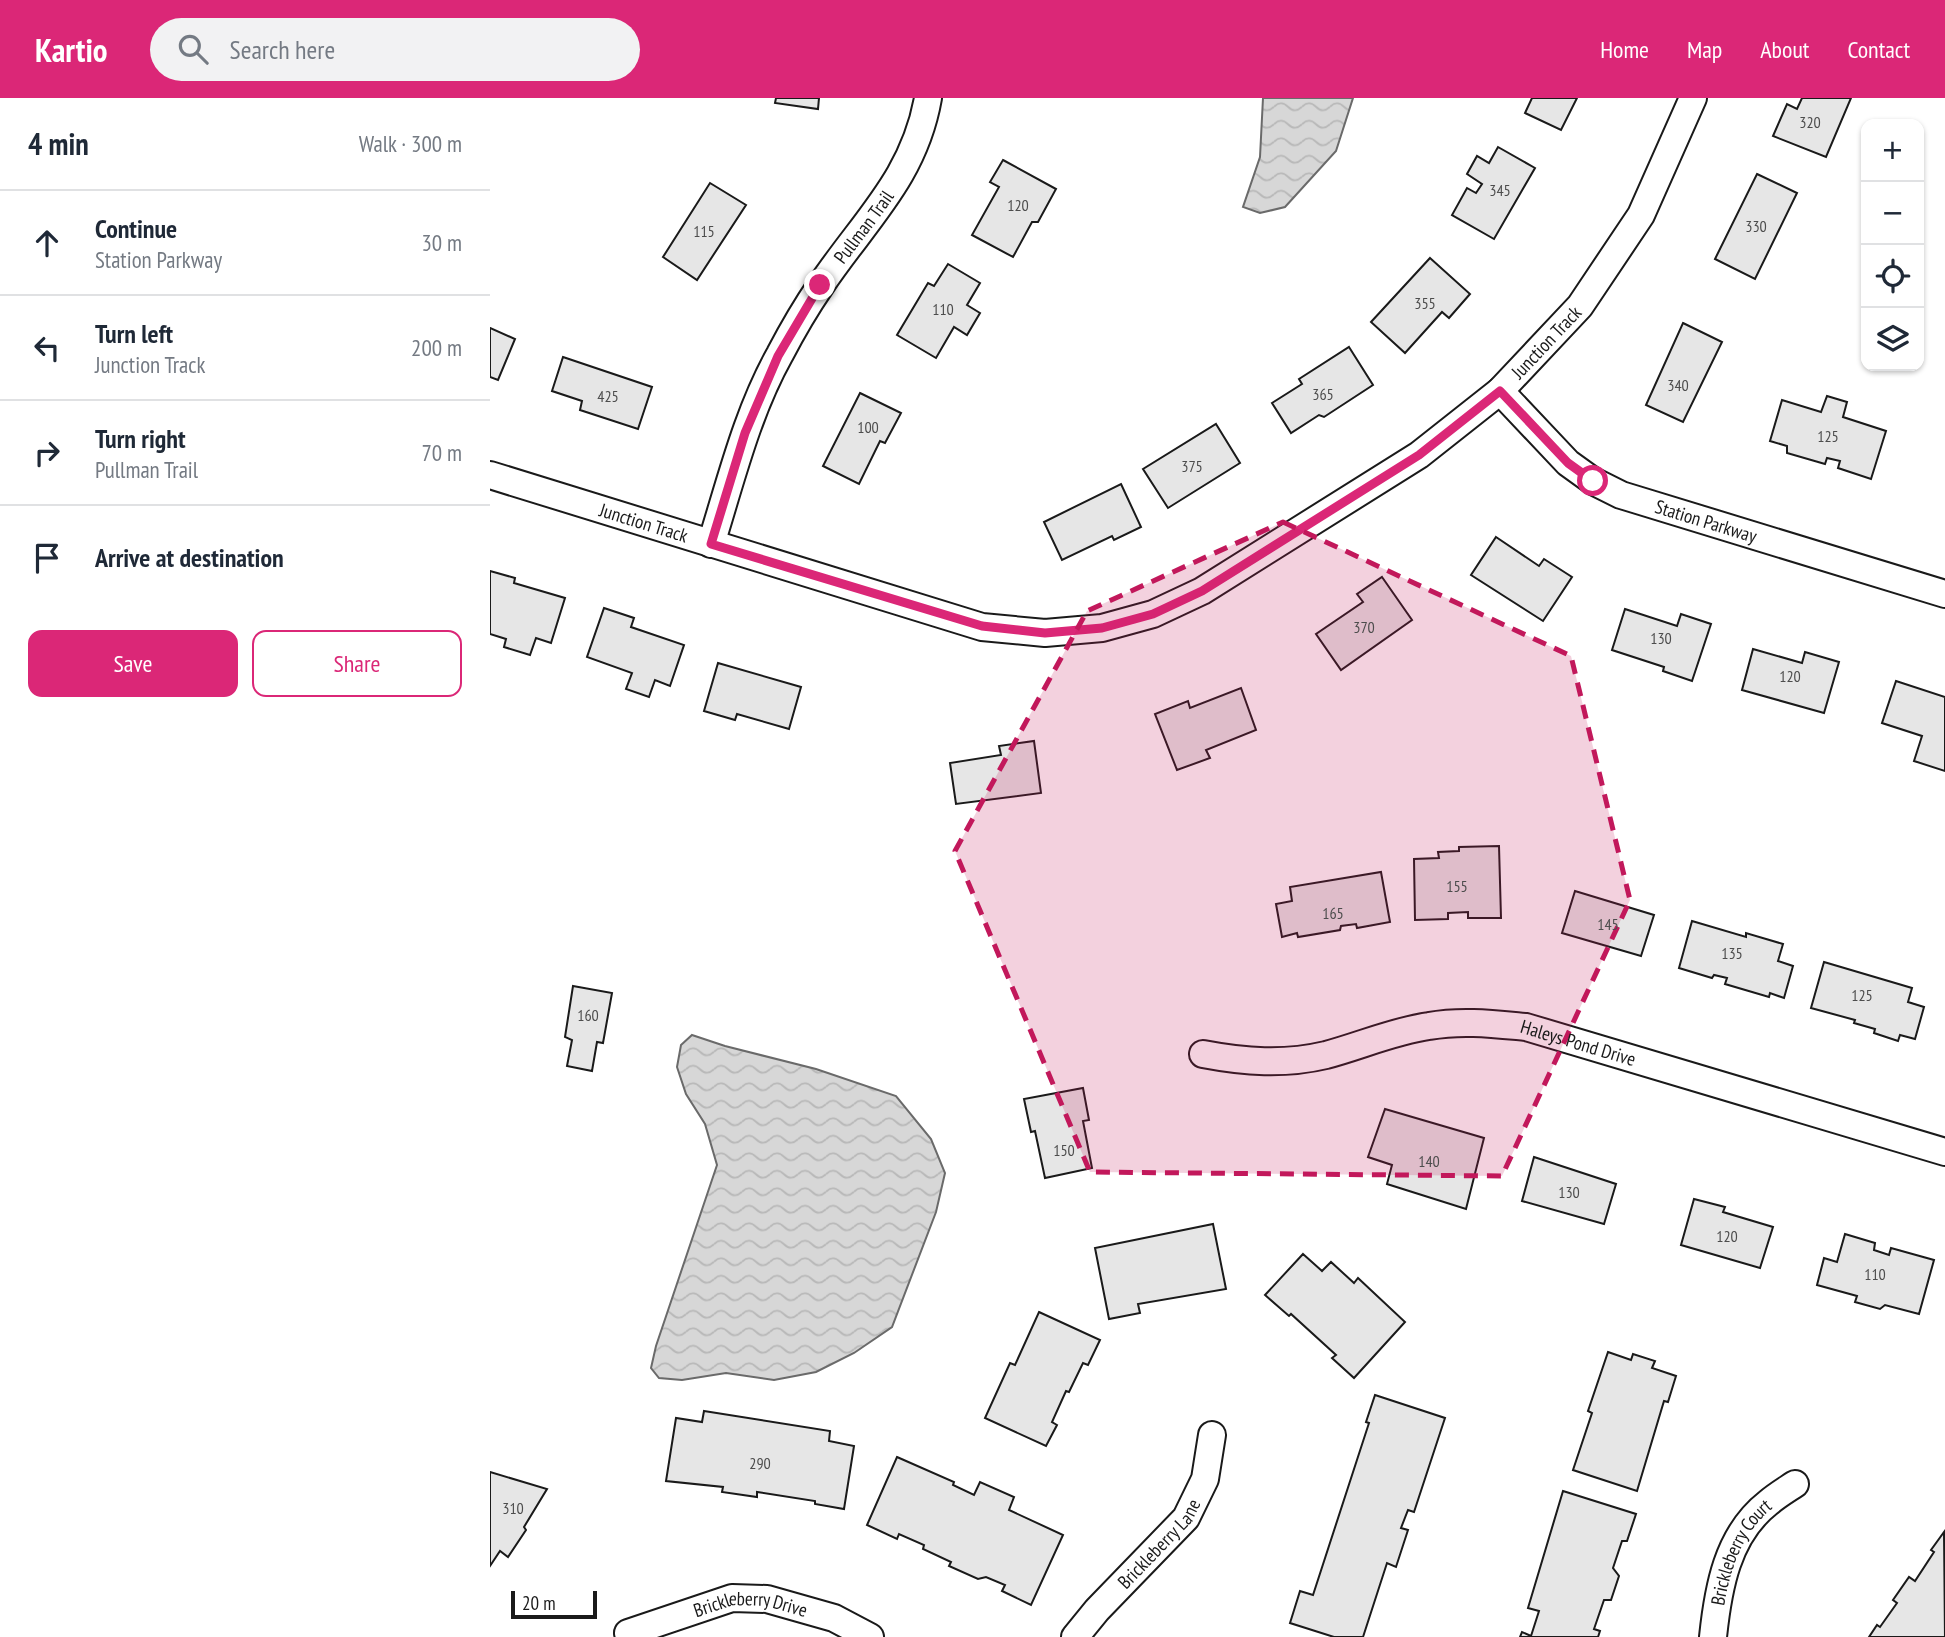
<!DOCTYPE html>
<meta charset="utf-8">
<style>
body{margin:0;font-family:"PT Sans Narrow",sans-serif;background:#f2f2f3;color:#1f2937}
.controls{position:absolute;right:21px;top:21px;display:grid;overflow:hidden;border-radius:14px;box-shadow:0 2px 5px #0004}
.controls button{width:63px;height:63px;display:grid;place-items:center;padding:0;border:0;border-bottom:2px solid #e0e1e3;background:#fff;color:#1f2937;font:35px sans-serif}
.scale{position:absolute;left:21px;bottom:18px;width:86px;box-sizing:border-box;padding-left:7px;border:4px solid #1a1a1a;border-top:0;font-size:19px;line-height:24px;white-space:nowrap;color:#1a1a1a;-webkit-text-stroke:5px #fff;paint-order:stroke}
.stop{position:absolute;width:21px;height:21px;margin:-16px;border:5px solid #db2777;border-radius:50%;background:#fff}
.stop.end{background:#db2777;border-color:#fff;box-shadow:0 2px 7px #0008}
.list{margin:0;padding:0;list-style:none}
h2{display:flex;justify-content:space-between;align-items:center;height:91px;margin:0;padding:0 28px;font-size:30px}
h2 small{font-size:23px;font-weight:400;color:#747a83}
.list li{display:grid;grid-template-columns:46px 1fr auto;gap:21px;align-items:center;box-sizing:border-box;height:105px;padding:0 28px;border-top:2px solid #e0e1e3}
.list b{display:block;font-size:26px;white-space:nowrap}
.list p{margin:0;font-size:23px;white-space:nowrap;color:#747a83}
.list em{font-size:23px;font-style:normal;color:#747a83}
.actions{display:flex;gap:14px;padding:21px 28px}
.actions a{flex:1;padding:16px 0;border:2px solid #db2777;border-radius:14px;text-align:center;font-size:24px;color:#db2777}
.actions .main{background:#db2777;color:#fff}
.icon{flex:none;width:38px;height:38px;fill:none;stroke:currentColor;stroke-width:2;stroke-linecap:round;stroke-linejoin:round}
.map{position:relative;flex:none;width:1455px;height:1539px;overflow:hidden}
header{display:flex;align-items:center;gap:42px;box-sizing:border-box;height:98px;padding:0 35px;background:#db2777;color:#fff}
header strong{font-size:33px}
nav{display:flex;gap:38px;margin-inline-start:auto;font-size:24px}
.search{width:490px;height:63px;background:#f2f2f3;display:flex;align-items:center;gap:18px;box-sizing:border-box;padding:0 24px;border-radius:38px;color:#747a83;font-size:26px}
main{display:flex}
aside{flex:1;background:#fff}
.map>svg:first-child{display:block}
</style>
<header>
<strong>Kartio</strong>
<div class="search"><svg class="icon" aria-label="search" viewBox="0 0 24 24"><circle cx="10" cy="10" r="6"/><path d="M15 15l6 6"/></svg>Search here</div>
<nav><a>Home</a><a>Map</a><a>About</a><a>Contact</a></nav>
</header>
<main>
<aside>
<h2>4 min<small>Walk · 300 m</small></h2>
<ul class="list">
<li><svg class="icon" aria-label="ahead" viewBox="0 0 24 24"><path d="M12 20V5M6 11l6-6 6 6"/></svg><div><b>Continue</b><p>Station Parkway</p></div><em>30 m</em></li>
<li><svg class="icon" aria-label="left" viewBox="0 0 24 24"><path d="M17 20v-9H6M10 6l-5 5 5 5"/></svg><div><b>Turn left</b><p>Junction Track</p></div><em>200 m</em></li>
<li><svg class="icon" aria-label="right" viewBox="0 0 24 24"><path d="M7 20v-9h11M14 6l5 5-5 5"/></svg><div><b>Turn right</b><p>Pullman Trail</p></div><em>70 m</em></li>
<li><svg class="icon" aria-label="arrive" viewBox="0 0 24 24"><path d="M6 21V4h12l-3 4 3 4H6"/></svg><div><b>Arrive at destination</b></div></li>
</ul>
<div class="actions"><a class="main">Save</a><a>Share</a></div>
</aside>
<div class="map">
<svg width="1455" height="1539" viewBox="0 0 1455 1539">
<defs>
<pattern id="water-waves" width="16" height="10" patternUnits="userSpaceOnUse" patternTransform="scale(1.75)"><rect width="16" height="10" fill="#d7d7d7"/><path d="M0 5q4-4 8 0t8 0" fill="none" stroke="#b8b8b8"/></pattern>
</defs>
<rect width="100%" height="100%" fill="#fff"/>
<g fill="url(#water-waves)" stroke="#6a6a6a" stroke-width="2">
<polygon points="773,0 863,0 846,53 795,109 770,115 753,109 770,59"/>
<polygon points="202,937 235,948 326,971 406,998 441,1041 455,1075 446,1114 402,1229 364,1255 326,1274 284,1282 236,1275 192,1282 169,1280 161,1270 166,1248 227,1067 215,1026 196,996 187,969 191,947"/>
</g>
<g fill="#e6e6e6" stroke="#1a1a1a" stroke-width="2">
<polygon points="286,0 329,0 328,11 285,5"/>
<polygon points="1042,0 1087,0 1071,32 1035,15"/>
<polygon points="1312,0 1361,0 1336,59 1283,38 1297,6 1307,11"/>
<polygon points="1008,49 1045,70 1004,141 962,117 977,90 986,95 992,86 977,76 987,58 999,65"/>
<polygon points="513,62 566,91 548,124 542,124 523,159 482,137 509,89 500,84"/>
<polygon points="1267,76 1307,95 1265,181 1225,161"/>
<polygon points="220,85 256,107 207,182 173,159"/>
<polygon points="940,160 980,196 959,220 952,214 915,255 881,224"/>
<polygon points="458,166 490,185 477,207 490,215 477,237 464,229 446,260 407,237 438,185 444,188"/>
<polygon points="1193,225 1232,244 1193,324 1156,307"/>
<polygon points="0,230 25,241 8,282 0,279"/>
<polygon points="859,249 883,287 834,319 829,317 801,335 782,305 812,286 809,281"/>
<polygon points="73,259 162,289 148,331 90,312 92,303 62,293"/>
<polygon points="370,295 411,315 395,345 390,343 369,386 333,368"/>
<polygon points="1337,298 1357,304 1353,319 1396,333 1381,381 1348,370 1350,363 1337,360 1335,366 1297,355 1297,348 1280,343 1292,302 1331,314"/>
<polygon points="726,326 750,365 678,410 653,371"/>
<polygon points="631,386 651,429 624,442 622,438 572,462 554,424"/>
<polygon points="1006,439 1049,468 1054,461 1082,479 1053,523 981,477"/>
<polygon points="0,473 25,480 24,485 75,500 61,545 46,540 40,557 14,549 16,541 0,536"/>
<polygon points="892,479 922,522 851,572 826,536 873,504 867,496"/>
<polygon points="114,510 144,520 141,529 194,547 180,588 165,582 159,599 136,591 142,575 97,559"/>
<polygon points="1135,511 1187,528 1191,516 1221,526 1202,583 1173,573 1174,569 1122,552"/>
<polygon points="1263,551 1312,565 1315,554 1349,564 1334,615 1252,592"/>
<polygon points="228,565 311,589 299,631 247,616 245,622 214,613"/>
<polygon points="1406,583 1455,599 1455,673 1424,663 1432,638 1392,625"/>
<polygon points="751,590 766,632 716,652 720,660 687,672 665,616 698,603 700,610"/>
<polygon points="544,643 551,695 466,706 460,665 511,657 509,648"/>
<polygon points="1009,748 1011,820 978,820 978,814 958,815 958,821 925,822 924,761 949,760 948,754 969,753 969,749"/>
<polygon points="891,774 900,824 867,830 866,826 851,828 850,832 808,839 807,835 792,839 786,806 802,803 800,789"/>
<polygon points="1085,793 1164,817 1151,858 1072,835"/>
<polygon points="1202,823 1256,839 1256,835 1293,846 1288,863 1303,868 1294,900 1280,895 1279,899 1235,886 1237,880 1224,877 1222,880 1189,870"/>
<polygon points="1334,864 1422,890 1418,904 1434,909 1425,941 1410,937 1408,943 1384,935 1385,931 1364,925 1365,922 1321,910"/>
<polygon points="83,888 122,895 113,945 107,944 102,973 77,968 82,942 75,939"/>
<polygon points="593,990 599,1022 593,1023 602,1070 555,1080 545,1033 541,1034 534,1001"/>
<polygon points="895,1011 994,1040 976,1111 897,1086 902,1067 878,1059"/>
<polygon points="1044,1059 1126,1086 1114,1126 1032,1103"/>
<polygon points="1204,1101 1235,1109 1233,1114 1283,1129 1270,1170 1191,1147"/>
<polygon points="723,1126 736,1191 648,1206 650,1215 619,1221 605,1150"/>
<polygon points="1355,1136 1385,1145 1384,1152 1399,1157 1401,1150 1444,1162 1429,1216 1395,1207 1390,1211 1365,1204 1367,1198 1327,1187 1334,1160 1347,1164"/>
<polygon points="813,1156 832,1173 841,1164 864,1185 868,1180 915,1224 864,1280 842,1260 846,1257 801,1216 799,1218 775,1197"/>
<polygon points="549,1214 610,1242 598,1267 593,1265 579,1294 576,1293 562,1324 567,1327 556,1348 495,1320 520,1265 525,1267"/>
<polygon points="1118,1254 1141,1262 1143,1256 1165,1263 1162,1270 1186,1278 1178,1304 1174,1303 1147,1393 1083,1372 1102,1315 1098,1313"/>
<polygon points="885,1297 955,1320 924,1414 918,1412 911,1430 918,1432 906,1469 897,1465 873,1539 844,1539 800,1525 810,1493 823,1497 879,1325 876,1324"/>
<polygon points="214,1313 340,1333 339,1343 364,1348 354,1411 325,1406 325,1403 267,1394 267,1399 232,1394 233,1389 176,1383 186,1320 212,1324"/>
<polygon points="407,1359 464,1384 463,1387 484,1397 490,1384 524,1399 519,1412 573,1437 541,1507 512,1493 515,1487 496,1479 488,1481 459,1468 461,1464 433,1451 434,1447 409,1436 407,1441 377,1427"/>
<polygon points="0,1374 57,1391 34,1429 36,1432 18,1459 10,1453 0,1468"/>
<polygon points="1073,1393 1146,1416 1137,1443 1132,1443 1123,1470 1129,1478 1121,1502 1114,1502 1104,1531 1110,1533 1108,1539 1030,1539 1032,1534 1041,1538 1049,1513 1038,1510"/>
<polygon points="1454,1434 1455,1539 1379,1539 1387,1527 1390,1529 1407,1505 1403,1502 1419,1479 1425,1483 1444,1454 1441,1452"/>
</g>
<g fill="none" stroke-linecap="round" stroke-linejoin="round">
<defs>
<g id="street">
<path id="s1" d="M 1010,293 L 1078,365 L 1103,383 L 1131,397 L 1455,496"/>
<path id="s2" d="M 0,377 L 492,529 L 555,535 L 612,530 L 663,516 L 712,493 L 929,357 L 1010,293 L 1090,208 L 1151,117 L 1203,0"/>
<path id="s3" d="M 221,446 C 241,382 257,315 290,256 C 302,233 316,209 331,187 C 373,124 424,80 438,0"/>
<path id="s4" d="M 713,956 C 755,964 794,967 836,957 C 870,948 904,933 939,928 C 972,922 1004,926 1036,929 L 1455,1054"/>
<path id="s5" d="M 138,1535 L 242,1500 L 277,1501 L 344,1520 L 380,1539"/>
<path id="s6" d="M 585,1539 L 607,1512 L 696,1420 L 715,1381 L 722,1337"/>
<path id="s7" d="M 1223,1539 C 1228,1491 1237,1437 1278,1405 C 1286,1398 1296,1392 1305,1386"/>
</g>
</defs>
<use href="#street" stroke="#1a1a1a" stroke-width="30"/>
<use href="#street" stroke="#fff" stroke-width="26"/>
</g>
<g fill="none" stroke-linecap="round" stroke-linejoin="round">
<polyline stroke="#db2777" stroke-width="9" points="330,187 288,258 255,335 221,446 492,528 555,535 612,530 663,516 712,493 929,357 1010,293 1078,365 1103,383"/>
</g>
<path fill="#c2185b" fill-opacity="0.2" stroke="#c2185b" stroke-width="5" stroke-dasharray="14 9" stroke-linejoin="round" d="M 793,424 L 1081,558 L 1140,802 L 1012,1078 L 600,1074 L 465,753 L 597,513 Z"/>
<g text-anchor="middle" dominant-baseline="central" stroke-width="5" stroke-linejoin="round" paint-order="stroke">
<g font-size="16" fill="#4d4d4d">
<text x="1320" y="24">320</text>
<text x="1010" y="92">345</text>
<text x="528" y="107">120</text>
<text x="1266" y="128">330</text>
<text x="214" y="133">115</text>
<text x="935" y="205">355</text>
<text x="453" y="211">110</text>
<text x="1188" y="287">340</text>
<text x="833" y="296">365</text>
<text x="118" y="298">425</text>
<text x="378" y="329">100</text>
<text x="1338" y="338">125</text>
<text x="702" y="368">375</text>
<text x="874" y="529">370</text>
<text x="1171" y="540">130</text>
<text x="1300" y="578">120</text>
<text x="967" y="788">155</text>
<text x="843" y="815">165</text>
<text x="1118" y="826">145</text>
<text x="1242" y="855">135</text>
<text x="1372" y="897">125</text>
<text x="98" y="917">160</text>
<text x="574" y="1052">150</text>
<text x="939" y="1063">140</text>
<text x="1079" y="1094">130</text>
<text x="1237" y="1138">120</text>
<text x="1385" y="1176">110</text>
<text x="270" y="1365">290</text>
<text x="23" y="1410">310</text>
</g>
<g font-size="19" fill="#1a1a1a" stroke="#fff">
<text stroke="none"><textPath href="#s3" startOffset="355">Pullman Trail</textPath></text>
<text stroke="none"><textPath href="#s2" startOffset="1169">Junction Track</textPath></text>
<text stroke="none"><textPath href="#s1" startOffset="250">Station Parkway</textPath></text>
<text stroke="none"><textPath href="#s2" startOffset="161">Junction Track</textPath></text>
<text stroke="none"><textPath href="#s4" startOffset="383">Haleys Pond Drive</textPath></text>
<text stroke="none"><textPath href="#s6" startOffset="126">Brickleberry Lane</textPath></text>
<text stroke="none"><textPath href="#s7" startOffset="91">Brickleberry Court</textPath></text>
<text stroke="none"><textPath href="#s5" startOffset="128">Brickleberry Drive</textPath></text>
</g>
</g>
</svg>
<div class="controls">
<button>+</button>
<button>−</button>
<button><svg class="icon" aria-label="locate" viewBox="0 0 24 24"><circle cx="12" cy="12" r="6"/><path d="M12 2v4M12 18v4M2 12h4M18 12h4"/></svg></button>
<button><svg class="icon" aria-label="layers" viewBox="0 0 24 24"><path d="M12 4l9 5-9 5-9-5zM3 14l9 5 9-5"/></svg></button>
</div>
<div class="scale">20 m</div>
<div class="stop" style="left:1103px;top:383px"></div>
<div class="stop end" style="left:330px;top:187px"></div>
</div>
</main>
